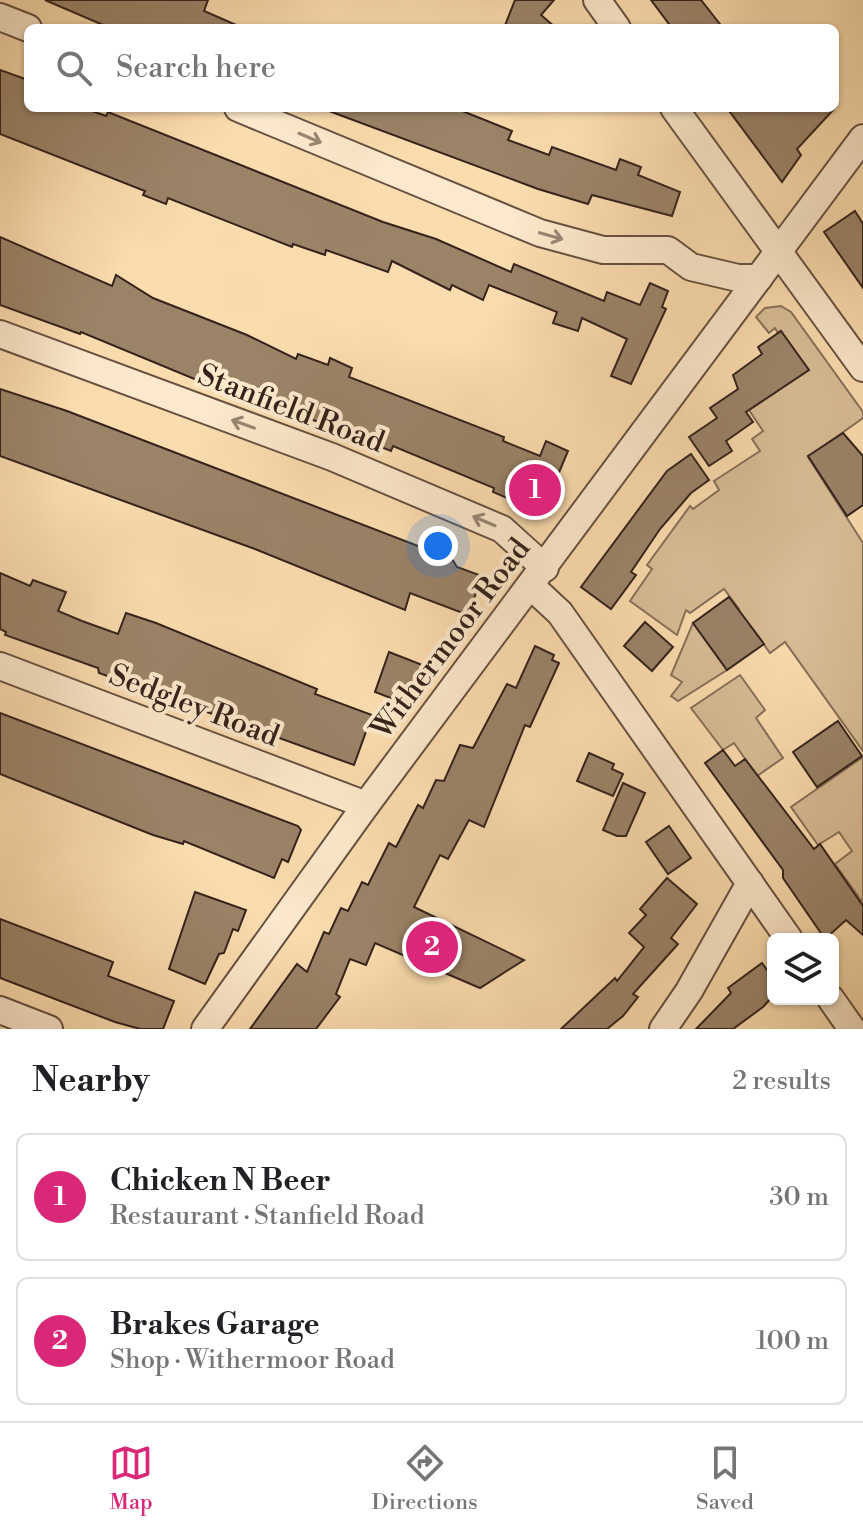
<!DOCTYPE html>
<meta charset="utf-8">
<style>
body{margin:0;font-family:"Libre Bodoni",serif;background:#f6f6f6;color:#202124}
.controls{position:absolute;right:24px;bottom:24px;display:grid;overflow:hidden;border-radius:12px;box-shadow:0 2px 6px #0004}
.controls button{width:72px;height:72px;display:grid;place-items:center;padding:0;border:0;border-bottom:2px solid #e0e0e0;background:#fff;color:#202124;font:40px sans-serif}
.you{position:absolute;left:438px;top:546px;width:28px;height:28px;margin:-20px;border:6px solid #fff;border-radius:50%;background:#1a73e8;box-shadow:0 0 0 12px #1a73e833}
.badge{display:grid;place-items:center;width:52px;height:52px;border-radius:50%;background:#db2777;color:#fff;font-size:26px;font-weight:700}
.pin{position:absolute;translate:-50% -50%;border:4px solid #fff;box-shadow:0 2px 8px #0006}
.list{margin:0;padding:0;list-style:none}
h2{display:flex;justify-content:space-between;align-items:center;height:104px;margin:0;padding:0 32px;font-size:34px}
h2 small{font-size:26px;font-weight:400;color:#757577}
.list li{display:grid;grid-template-columns:52px 1fr auto;gap:24px;align-items:center;box-sizing:border-box;height:128px;margin:0 16px 16px;padding:0 16px;border:2px solid #e0e0e0;border-radius:12px}
.list b{display:block;font-size:30px;white-space:nowrap}
.list p{margin:0;font-size:26px;white-space:nowrap;color:#757577}
.list em{font-size:26px;font-style:normal;color:#757577}
.icon{flex:none;width:44px;height:44px;fill:none;stroke:currentColor;stroke-width:2;stroke-linecap:round;stroke-linejoin:round}
.map{position:relative;flex:none;width:863px;height:1029px;overflow:hidden}
.search{position:absolute;background:#fff;box-shadow:0 2px 6px #0004;left:24px;right:24px;top:24px;height:88px;display:flex;align-items:center;gap:20px;box-sizing:border-box;padding:0 28px;border-radius:12px;color:#757577;font-size:30px}
.sheet{height:392px;background:#fff}
nav{display:flex;justify-content:space-around;align-items:center;box-sizing:border-box;height:112px;border-top:2px solid #e0e0e0;background:#fff;font-size:22px;color:#757577}
nav a{display:grid;justify-items:center;gap:4px}
nav .on{color:#db2777}
.map>svg:first-child{display:block}
</style>
<div class="map">
<svg width="863" height="1029" viewBox="0 0 863 1029">
<rect width="100%" height="100%" fill="#fbdcaf"/>
<filter id="stains"><feTurbulence type="fractalNoise" baseFrequency=".0025" numOctaves="4"/><feColorMatrix values="0 0 0 0 .2 0 0 0 0 .09 0 0 0 0 .02 0 0 0 .5 -.17"/></filter>
<radialGradient id="worn" r=".72"><stop offset=".6" stop-color="#630" stop-opacity="0"/><stop offset="1" stop-color="#630" stop-opacity=".3"/></radialGradient>
<g fill="#d9bd96" stroke="#867058" stroke-width="2">
<polygon points="781,306 791,312 863,412 863,418 808,457 863,543 863,751 785,642 770,653 754,631 730,615 739,609 724,589 690,613 686,610 677,635 630,601 652,569 647,565 690,506 693,509 719,490 714,481 760,451 752,439 763,431 749,410 808,370 781,331 778,333 775,328 769,333 756,317 765,308"/>
<polygon points="693,623 727,670 678,701 671,696 682,682 671,675"/>
<polygon points="740,675 765,710 756,718 783,758 757,776 734,743 723,750 691,708"/>
<polygon points="863,757 863,903 835,864 852,851 839,832 818,845 791,807"/>
</g>
<g fill="#9b8368" stroke="#34231b" stroke-width="2">
<polygon points="45,0 208,0 204,11 243,28 110,28"/>
<polygon points="515,0 554,0 541,15 556,28 504,28"/>
<polygon points="651,0 701,0 723,28 672,28"/>
<polygon points="0,70 28,80 28,108 84,108 106,116 108,112 383,222 436,239 511,272 514,264 604,301 607,292 640,305 650,283 668,291 662,307 666,309 631,384 611,376 627,339 582,318 578,331 553,323 557,312 489,285 483,300 452,285 450,290 392,261 388,272 326,250 325,255 293,244 292,247 168,198 166,204 143,195 145,191 0,134"/>
<polygon points="329,108 455,108 512,131 508,140 549,155 552,147 616,170 620,159 641,167 638,175 680,192 672,216 592,195 588,204 538,189 329,111"/>
<polygon points="727,108 835,108 797,149 801,155 782,182"/>
<polygon points="855,211 863,224 863,288 824,232"/>
<polygon points="0,237 112,286 116,275 153,298 247,335 296,359 298,354 328,365 330,358 352,368 349,377 504,437 503,441 540,456 546,441 568,451 542,513 493,492 494,488 393,446 391,451 268,402 235,391 233,395 81,332 80,334 0,305"/>
<polygon points="781,331 809,370 746,412 753,422 726,441 732,451 709,466 689,437 717,418 710,408 738,389 733,375 762,354 758,347"/>
<polygon points="0,389 67,411 452,559 457,567 482,576 468,615 410,593 405,610 255,549 0,456"/>
<polygon points="843,433 863,456 863,505 847,516 808,456"/>
<polygon points="691,454 709,480 691,493 660,529 631,572 636,575 611,609 581,587 667,471"/>
<polygon points="0,573 30,586 33,580 66,592 58,611 82,621 118,634 126,613 156,623 317,689 315,694 372,715 354,765 99,673 98,668 5,635 6,632 0,629"/>
<polygon points="729,597 764,644 727,670 693,623"/>
<polygon points="645,622 673,647 652,671 624,646"/>
<polygon points="535,646 554,655 552,660 559,663 530,727 525,725 484,827 469,820 448,859 440,855 414,907 524,960 480,988 375,943 366,965 350,959 336,994 340,997 316,1029 250,1029 297,964 307,972 324,932 329,934 341,908 348,911 362,882 368,885 389,843 396,847 418,805 423,808 436,780 444,781 460,745 473,748 507,684 516,688"/>
<polygon points="389,652 425,666 415,693 411,691 406,704 375,692"/>
<polygon points="0,713 298,826 301,830 288,862 282,859 274,878 184,841 183,844 153,835 0,774"/>
<polygon points="838,721 862,756 817,787 793,752"/>
<polygon points="723,750 735,766 745,759 814,849 820,844 863,906 863,935 846,920 825,939 783,878 783,870 705,763"/>
<polygon points="589,753 614,764 612,769 623,774 613,796 577,781"/>
<polygon points="623,783 645,793 626,836 617,836 603,830"/>
<polygon points="669,826 691,858 668,874 646,842"/>
<polygon points="667,878 697,904 671,938 678,944 633,994 638,997 623,1016 607,1029 561,1029 615,978 617,981 644,947 629,933 646,915 640,909"/>
<polygon points="195,892 246,910 238,931 233,929 224,953 219,954 205,984 169,969"/>
<polygon points="0,919 113,962 108,976 174,1001 163,1029 140,1029 115,1022 0,978"/>
<polygon points="762,963 773,978 773,996 763,1007 733,1029 696,1029 731,993 728,988"/>
</g>
<g fill="none" stroke-linecap="round" stroke-linejoin="round">
<defs>
<g id="minor">
<polyline points="597,0 617,28"/>
<polyline points="0,17 28,28"/>
<polyline points="238,108 540,233 603,250 668,250 691,267 738,278 759,278"/>
<polyline points="674,108 863,368"/>
<polyline points="0,334 332,457 502,529 545,568"/>
<polyline points="531,586 560,613 789,939"/>
<polyline points="0,666 366,805"/>
<polyline points="831,999 852,1029"/>
<polyline points="0,1010 49,1029"/>
<polyline points="205,1029 366,805 863,138"/>
<polyline points="663,1029 689,991 750,883"/>
</g>
</defs>
<use href="#minor" stroke="#665140" stroke-width="30"/>
<use href="#minor" stroke="#fce8cb" stroke-width="26"/>
</g>
<defs><path id="oneway-shaft" d="M-6 0H5M1.5-3L5.5 0L1.5 3" fill="none" stroke-width="1.6" stroke-linecap="round" stroke-linejoin="round" transform="scale(2)"/></defs>
<g stroke="#988673">
<use href="#oneway-shaft" transform="translate(310 138) rotate(23)"/>
<use href="#oneway-shaft" transform="translate(551 236) rotate(16)"/>
<use href="#oneway-shaft" transform="translate(243 424) rotate(-160)"/>
<use href="#oneway-shaft" transform="translate(484 521) rotate(-157)"/>
</g>
<g text-anchor="middle" dominant-baseline="central" stroke-width="8" stroke-linejoin="round" paint-order="stroke">
<g font-size="30" fill="#34231b" stroke="#fce8cb">
<text transform="translate(291 409) rotate(21)">Stanfield Road</text>
<text transform="translate(451 639) rotate(-53)">Withermoor Road</text>
<text transform="translate(194 706) rotate(21)">Sedgley Road</text>
</g>
</g>
<rect width="100%" height="100%" filter="url(#stains)"/>
<rect width="100%" height="100%" fill="url(#worn)"/>
</svg>
<div class="controls">
<button><svg class="icon" aria-label="layers" viewBox="0 0 24 24"><path d="M12 4l9 5-9 5-9-5zM3 14l9 5 9-5"/></svg></button>
</div>
<div class="you"></div>
<div class="pin badge" style="left:535px;top:490px">1</div>
<div class="pin badge" style="left:432px;top:947px">2</div>
<div class="search"><svg class="icon" aria-label="search" viewBox="0 0 24 24"><circle cx="10" cy="10" r="6"/><path d="M15 15l6 6"/></svg>Search here</div>
</div>
<section class="sheet">
<h2>Nearby<small>2 results</small></h2>
<ul class="list">
<li><span class="badge">1</span><div><b>Chicken N Beer</b><p>Restaurant · Stanfield Road</p></div><em>30 m</em></li>
<li><span class="badge">2</span><div><b>Brakes Garage</b><p>Shop · Withermoor Road</p></div><em>100 m</em></li>
</ul>
</section>
<nav>
<a class="on"><svg class="icon" aria-label="map" viewBox="0 0 24 24"><path d="M3 6l6-2 6 2 6-2v14l-6 2-6-2-6 2zM9 4v14M15 6v14"/></svg>Map</a>
<a><svg class="icon" aria-label="directions" viewBox="0 0 24 24"><path d="M12 3l9 9-9 9-9-9zM9 14v-3h6M13 9l2 2-2 2"/></svg>Directions</a>
<a><svg class="icon" aria-label="saved" viewBox="0 0 24 24"><path d="M7 4h10v16l-5-4-5 4z"/></svg>Saved</a>
</nav>
